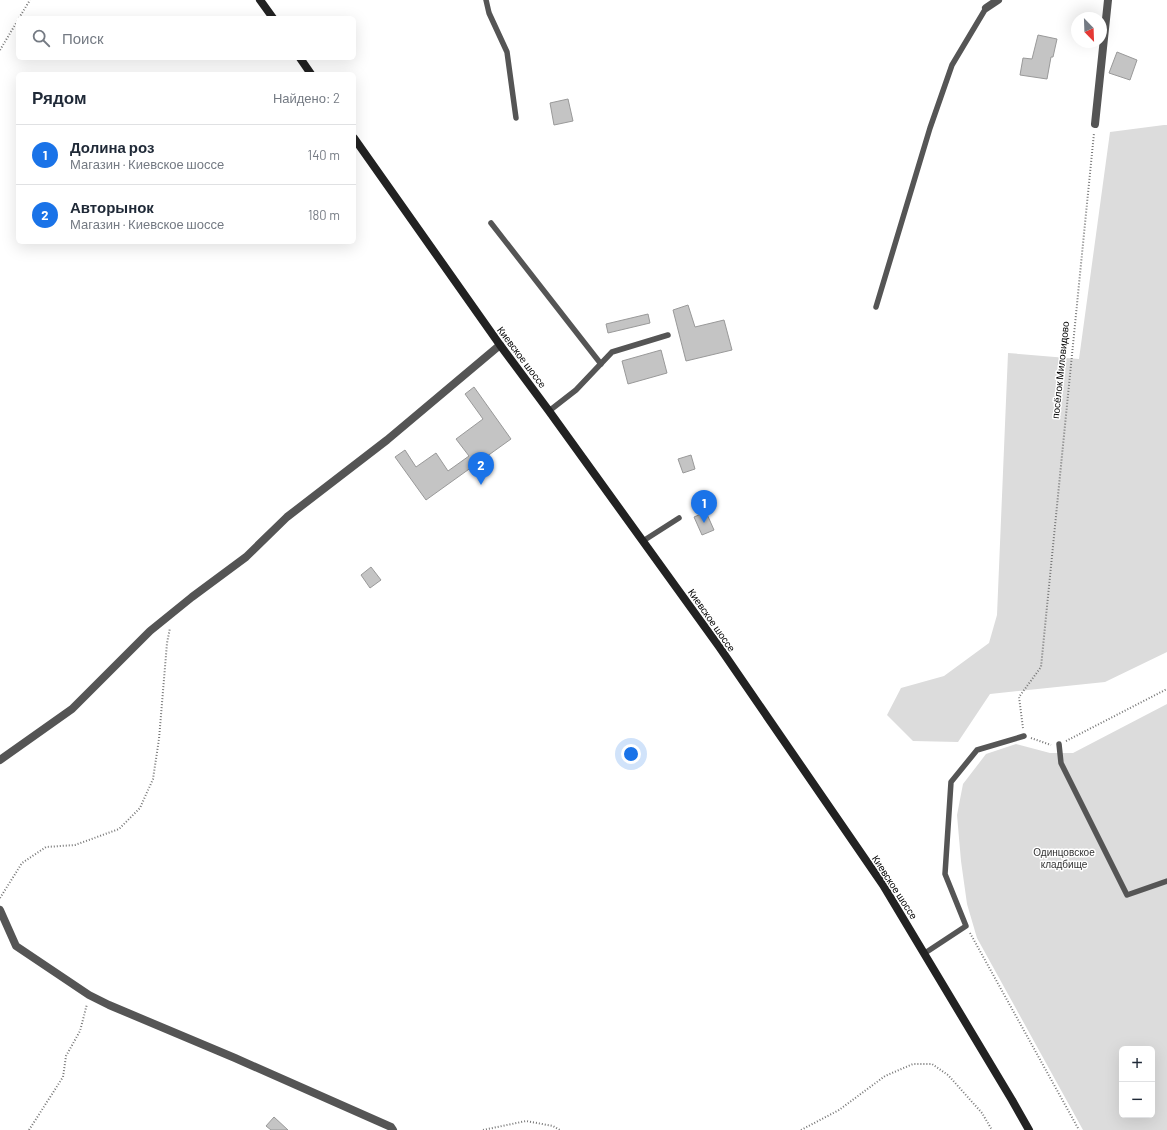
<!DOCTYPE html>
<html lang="ru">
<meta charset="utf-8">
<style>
body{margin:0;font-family:Barlow,sans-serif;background:#f2f2f3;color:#1f2937}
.controls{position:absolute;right:12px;bottom:12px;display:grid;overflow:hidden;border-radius:6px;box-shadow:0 4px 16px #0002}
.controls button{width:36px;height:36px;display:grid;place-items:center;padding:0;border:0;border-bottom:1px solid #e0e1e3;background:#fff;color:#1f2937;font:20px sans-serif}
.compass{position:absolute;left:1071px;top:12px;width:36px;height:36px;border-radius:50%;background:#fff;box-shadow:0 4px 16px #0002;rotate:157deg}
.you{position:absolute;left:631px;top:754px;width:14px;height:14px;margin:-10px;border:3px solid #fff;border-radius:50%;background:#1a73e8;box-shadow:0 0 0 6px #1a73e833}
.badge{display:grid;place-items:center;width:26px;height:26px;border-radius:50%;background:#1a73e8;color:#fff;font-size:13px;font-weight:700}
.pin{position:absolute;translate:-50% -33px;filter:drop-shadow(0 1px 2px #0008)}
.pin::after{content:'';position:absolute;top:21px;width:14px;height:12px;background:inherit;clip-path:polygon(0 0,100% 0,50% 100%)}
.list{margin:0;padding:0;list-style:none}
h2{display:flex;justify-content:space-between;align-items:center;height:52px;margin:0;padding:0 16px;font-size:17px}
h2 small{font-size:13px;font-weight:400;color:#747a83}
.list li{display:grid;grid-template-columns:26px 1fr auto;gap:12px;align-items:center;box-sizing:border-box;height:60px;padding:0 16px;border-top:1px solid #e0e1e3}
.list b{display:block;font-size:15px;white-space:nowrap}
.list p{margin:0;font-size:13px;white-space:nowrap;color:#747a83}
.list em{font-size:13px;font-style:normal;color:#747a83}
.icon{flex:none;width:22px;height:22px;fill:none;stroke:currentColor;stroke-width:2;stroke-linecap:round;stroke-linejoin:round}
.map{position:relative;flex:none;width:1167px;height:1130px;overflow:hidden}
.search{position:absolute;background:#fff;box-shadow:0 4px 16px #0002;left:16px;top:16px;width:340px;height:44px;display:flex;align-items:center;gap:10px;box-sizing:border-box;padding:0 14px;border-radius:6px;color:#747a83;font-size:15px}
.panel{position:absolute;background:#fff;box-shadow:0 4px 16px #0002;left:16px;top:72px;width:340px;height:172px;border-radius:6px}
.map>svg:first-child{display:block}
</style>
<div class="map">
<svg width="1167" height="1130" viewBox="0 0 1167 1130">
<rect width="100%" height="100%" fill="#fff"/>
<g fill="#dcdcdc" fill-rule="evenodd">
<polygon points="1164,125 1167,125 1167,652 1105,682 990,694 958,742 913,741 887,715 901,688 944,676 989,643 997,615 1008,353 1079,359 1110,132"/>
<path d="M 1167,704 L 1167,1130 L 1083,1130 L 977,938 L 967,904 L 961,861 L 957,815 L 963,784 L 986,754 L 1016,744 L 1050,753 L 1073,753 ZM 1122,1049 L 1152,1049 L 1152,1115 L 1122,1115 Z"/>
</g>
<g fill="#c4c4c4" stroke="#999">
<polygon points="1038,35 1057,39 1053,57 1051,57 1047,79 1020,75 1023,58 1032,59"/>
<polygon points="1117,52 1137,60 1130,80 1109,73"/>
<polygon points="568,99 573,121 554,125 550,103"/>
<polygon points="688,305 695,327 724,320 732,350 686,361 673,310"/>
<polygon points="648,314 650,323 608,333 606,324"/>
<polygon points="661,350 667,373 628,384 622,361"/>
<polygon points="474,387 511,439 426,500 395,457 405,450 416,467 436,453 448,471 469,456 456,439 483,419 465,394"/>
<polygon points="691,455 695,469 683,473 678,459"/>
<polygon points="706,512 714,530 702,535 694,517"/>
<polygon points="371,567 381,580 370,588 361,575"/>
<polygon points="274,1117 288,1130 271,1130 266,1126"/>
</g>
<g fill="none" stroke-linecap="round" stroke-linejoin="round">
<g stroke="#777" stroke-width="2" stroke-dasharray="1 2" stroke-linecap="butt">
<polyline points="19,18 30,0"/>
<polyline points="0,50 18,20"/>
<polyline points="1023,728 1019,697 1041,667 1094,133"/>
<polyline points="1031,738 1051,745"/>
<polyline points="1066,741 1167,689"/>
<polyline points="0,898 22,863 46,847 75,845 119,829 140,808 153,779 159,739 167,643 170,628"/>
<polyline points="970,933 1079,1130"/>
<polyline points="29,1130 63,1077 66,1056 80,1031 87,1004"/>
<polyline points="483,1130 526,1121 553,1126 560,1130"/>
<polyline points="801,1130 839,1110 885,1076 913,1064 932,1064 948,1075 982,1113 992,1130"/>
</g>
<g stroke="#555" stroke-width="5.5">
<polyline points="486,0 489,13 507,52 516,118"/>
<polyline points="491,223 601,364"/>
<polyline points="876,307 930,128 952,65 986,8"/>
<polyline points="549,411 576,390 612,352 668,335"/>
<polyline points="643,541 679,518"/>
<polyline points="1059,744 1061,763 1127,895 1167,881"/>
<polyline points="925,953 966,926 945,874 951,782 977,750 1024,736"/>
</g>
<g stroke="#555" stroke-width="8">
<polyline points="986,8 998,0"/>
<polyline points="1095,124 1108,0"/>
<polyline points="0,760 72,709 150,631 192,597 246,557 287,517 387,440 500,345"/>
<polyline points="0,910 16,946 89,995 109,1005 235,1058 391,1127 393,1130"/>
</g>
<g stroke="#222" stroke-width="8">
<polyline points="260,0 273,18"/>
<polyline points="300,58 311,74"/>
<polyline points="354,138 500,345 549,411 720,648 883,885 1012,1100 1029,1130"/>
</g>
</g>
<g text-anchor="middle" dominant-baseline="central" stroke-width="3" stroke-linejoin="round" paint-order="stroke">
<g font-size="10" fill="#000" stroke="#fff">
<text transform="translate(522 357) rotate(53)">Киевское шоссе</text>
<text transform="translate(1060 370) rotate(-84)">посёлок Миловидово</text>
<text transform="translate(712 620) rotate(55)">Киевское шоссе</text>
<text transform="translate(895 887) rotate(57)">Киевское шоссе</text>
</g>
<g font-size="10" fill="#333" stroke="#fff">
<text x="1064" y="852">Одинцовское<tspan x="1064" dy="12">кладбище</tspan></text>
</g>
</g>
</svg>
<div class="controls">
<button>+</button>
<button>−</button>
</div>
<svg class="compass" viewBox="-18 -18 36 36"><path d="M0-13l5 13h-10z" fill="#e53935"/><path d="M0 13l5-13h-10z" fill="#747a83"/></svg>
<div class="you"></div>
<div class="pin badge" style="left:704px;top:523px">1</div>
<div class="pin badge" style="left:481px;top:485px">2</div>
<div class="search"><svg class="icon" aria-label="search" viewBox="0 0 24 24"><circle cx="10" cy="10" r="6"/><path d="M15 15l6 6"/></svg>Поиск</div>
<section class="panel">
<h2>Рядом<small>Найдено: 2</small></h2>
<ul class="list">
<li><span class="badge">1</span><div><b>Долина роз</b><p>Магазин · Киевское шоссе</p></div><em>140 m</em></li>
<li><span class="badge">2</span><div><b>Авторынок</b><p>Магазин · Киевское шоссе</p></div><em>180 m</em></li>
</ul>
</section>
</div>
